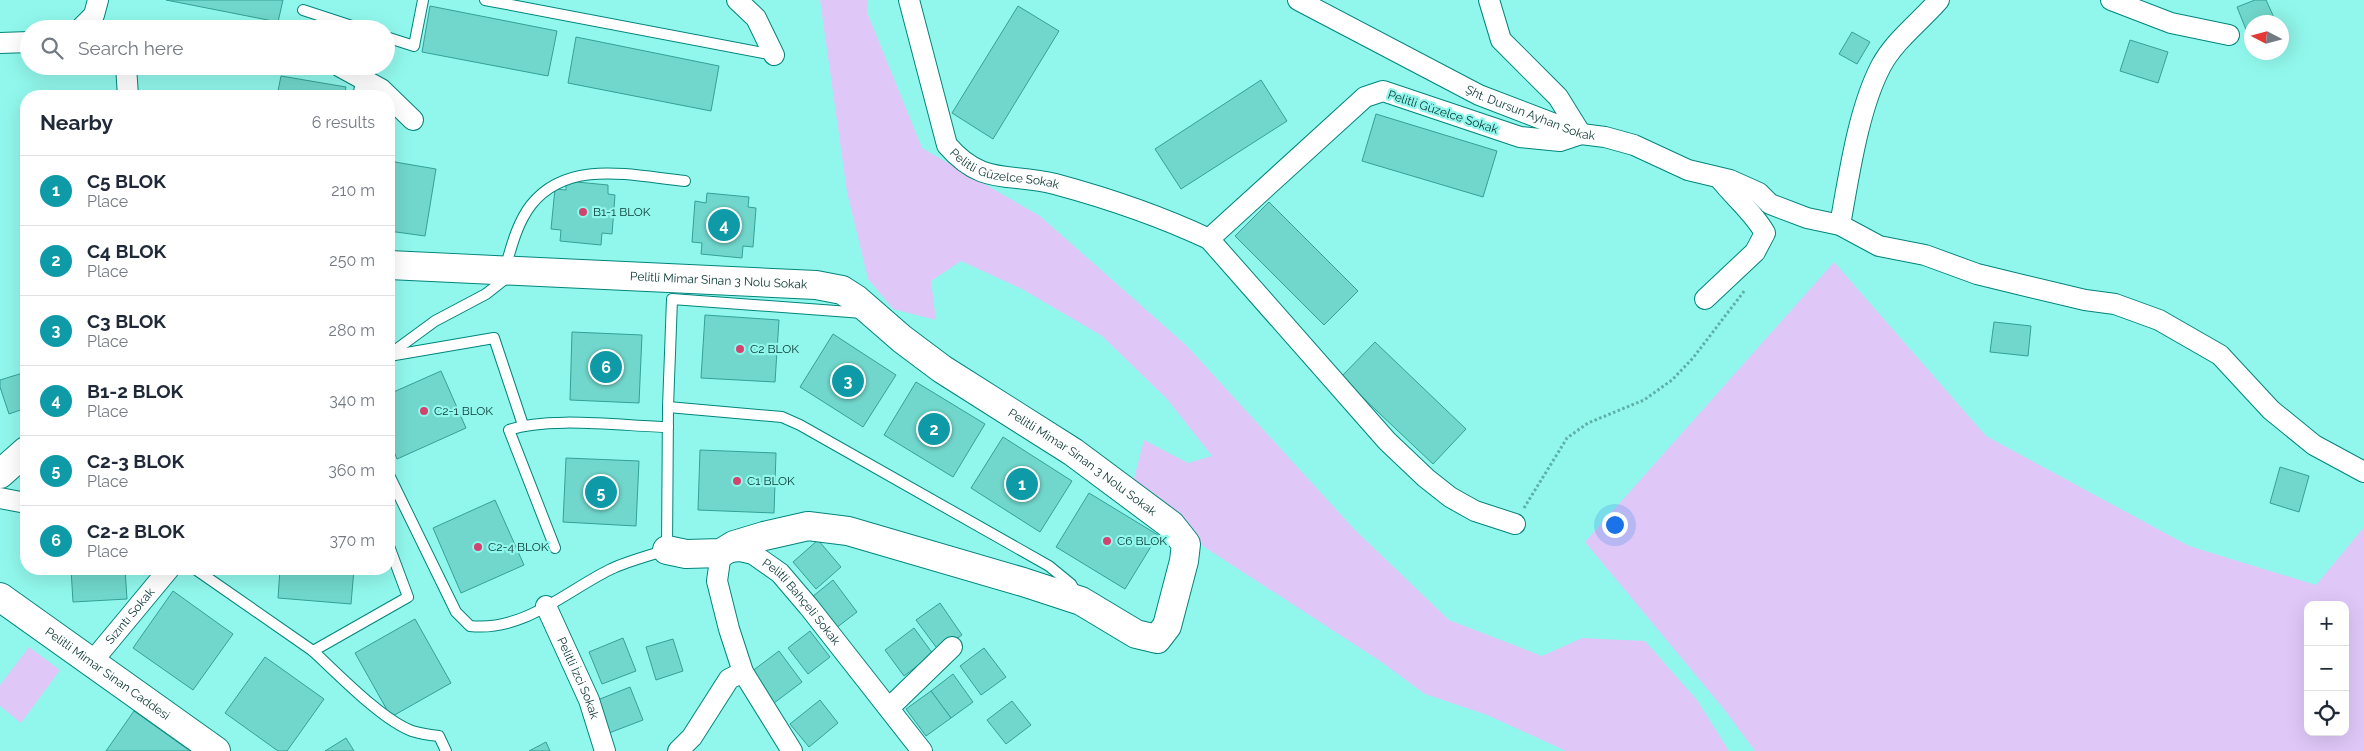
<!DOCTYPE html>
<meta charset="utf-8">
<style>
body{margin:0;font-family:Raleway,sans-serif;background:#f6f6f7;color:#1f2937}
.controls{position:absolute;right:15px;bottom:15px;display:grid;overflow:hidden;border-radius:10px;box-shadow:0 5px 20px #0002}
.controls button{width:45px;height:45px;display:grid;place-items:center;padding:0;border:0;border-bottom:1px solid #e0e1e3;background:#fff;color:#1f2937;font:25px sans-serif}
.compass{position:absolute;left:2244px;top:15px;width:45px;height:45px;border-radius:50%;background:#fff;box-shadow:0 5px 20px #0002;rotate:276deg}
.you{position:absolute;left:1614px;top:524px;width:18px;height:18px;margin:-12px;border:4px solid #fff;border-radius:50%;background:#1a73e8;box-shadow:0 0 0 8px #1a73e833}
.badge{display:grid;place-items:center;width:32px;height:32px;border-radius:50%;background:#d2446e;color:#fff;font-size:16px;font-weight:700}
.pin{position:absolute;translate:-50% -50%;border:2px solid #fff;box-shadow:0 1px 5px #0006}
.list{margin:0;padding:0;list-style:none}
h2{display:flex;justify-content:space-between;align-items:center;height:65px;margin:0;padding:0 20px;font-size:21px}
h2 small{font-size:16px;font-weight:400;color:#747a83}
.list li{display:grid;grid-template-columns:32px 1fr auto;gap:15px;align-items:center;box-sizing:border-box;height:70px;padding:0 20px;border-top:1px solid #e0e1e3}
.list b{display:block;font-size:19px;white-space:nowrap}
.list p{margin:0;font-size:16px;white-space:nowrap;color:#747a83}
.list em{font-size:16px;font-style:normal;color:#747a83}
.icon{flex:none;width:28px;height:28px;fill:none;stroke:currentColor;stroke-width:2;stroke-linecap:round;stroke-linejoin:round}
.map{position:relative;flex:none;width:2364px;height:751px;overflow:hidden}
.search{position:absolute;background:#fff;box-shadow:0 5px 20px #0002;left:20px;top:20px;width:375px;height:55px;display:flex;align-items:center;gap:12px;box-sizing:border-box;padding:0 18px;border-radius:28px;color:#747a83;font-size:19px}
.panel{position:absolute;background:#fff;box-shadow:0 5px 20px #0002;left:20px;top:90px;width:375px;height:485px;border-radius:20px}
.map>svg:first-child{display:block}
</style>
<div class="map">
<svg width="2364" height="751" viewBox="0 0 2364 751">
<rect width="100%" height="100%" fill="#91f7ec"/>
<g fill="#dfc8f8" fill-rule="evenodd">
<polygon points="820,0 868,0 867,12 922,148 1040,216 1187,346 1354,529 1449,620 1542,656 1582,638 1645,641 1697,700 1729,751 1566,751 1487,715 1425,694 1380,661 1189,537 1133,482 1144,440 1188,463 1212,456 1167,399 1102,336 1022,289 961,261 931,281 936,320 893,309 868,279 847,192"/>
<path d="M 1834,262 L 1986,436 L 2189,546 L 2316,585 L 2364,527 L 2364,751 L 1755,751 L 1723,708 L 1585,542 ZM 2308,605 L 2345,605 L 2345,732 L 2308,732 Z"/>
<polygon points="29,647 60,670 21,723 0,706 0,685"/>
</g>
<g fill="#71d7cc" stroke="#34a097">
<polygon points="166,0 283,0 278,22"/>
<polygon points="2255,0 2266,0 2276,22 2252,22 2251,42 2237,7"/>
<polygon points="430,6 557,31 548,76 422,52"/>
<polygon points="1018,6 1059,31 993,139 952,113"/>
<polygon points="1852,32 1870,42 1857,64 1839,54"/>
<polygon points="576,37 719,66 711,111 568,83"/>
<polygon points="2130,40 2168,52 2158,83 2120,71"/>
<polygon points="281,76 346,87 344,96 277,96"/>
<polygon points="1261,80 1287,121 1181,189 1155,149"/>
<polygon points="1376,114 1497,151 1483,197 1362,161"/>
<polygon points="389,161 436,169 425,236 389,231"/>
<polygon points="566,181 608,185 608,194 615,195 612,234 602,233 601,245 560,241 561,230 551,229 555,189 566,190"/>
<polygon points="707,193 749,197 748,207 756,208 753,247 743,246 742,258 701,254 702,243 692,242 695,201 706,203"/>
<polygon points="1269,202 1358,291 1324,325 1235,236"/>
<polygon points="705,315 779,320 775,382 701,378"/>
<polygon points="1994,322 2031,326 2028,356 1990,352"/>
<polygon points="572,332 642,335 639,403 570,400"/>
<polygon points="833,334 896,375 863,427 800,387"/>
<polygon points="1375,342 1466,429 1433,464 1341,377"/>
<polygon points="441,371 466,428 397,459 389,439 389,394"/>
<polygon points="26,372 26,408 9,414 0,387 0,380"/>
<polygon points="916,382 985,424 953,477 884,435"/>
<polygon points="1003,437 1072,481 1040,532 971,488"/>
<polygon points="700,450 776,453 774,513 698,510"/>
<polygon points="566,458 639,461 636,526 563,522"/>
<polygon points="2280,467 2309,476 2299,512 2270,503"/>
<polygon points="1089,493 1158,535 1125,589 1056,547"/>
<polygon points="495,500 524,565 461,593 433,528"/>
<polygon points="818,540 841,567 816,589 793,562"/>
<polygon points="71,569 125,569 127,599 73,602"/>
<polygon points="280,569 354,569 351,604 278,598"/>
<polygon points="833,580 857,612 836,628 812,597"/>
<polygon points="173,591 233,634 193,690 133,648"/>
<polygon points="940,603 962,635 939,651 916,620"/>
<polygon points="415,619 451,683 391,717 355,653"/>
<polygon points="914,628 933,654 904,676 885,650"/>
<polygon points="810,631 830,657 808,674 788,648"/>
<polygon points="623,638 636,671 602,684 589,652"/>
<polygon points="673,639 683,671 656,680 646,647"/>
<polygon points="984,648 1006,677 981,695 960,666"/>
<polygon points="779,651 802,682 774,703 751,672"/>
<polygon points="265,657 324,699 287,751 278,751 225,713"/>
<polygon points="953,674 973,702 951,718 931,691"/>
<polygon points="630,687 643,720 609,733 595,701"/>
<polygon points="931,691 951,718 926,736 906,709"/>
<polygon points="820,700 838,723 809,747 790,724"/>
<polygon points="1012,701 1031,725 1006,744 987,720"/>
<polygon points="134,711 190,751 106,751"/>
<polygon points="346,738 354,751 325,751"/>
<polygon points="546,742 550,751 529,751"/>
</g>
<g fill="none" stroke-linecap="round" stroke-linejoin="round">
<defs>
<g id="lane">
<polyline points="485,0 774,55"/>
<polyline points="303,10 361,29"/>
<polyline points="386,37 414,46 423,0"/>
<polyline points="358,96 362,78"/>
<path d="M 505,269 C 511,248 517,223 531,205 C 568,158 633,176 685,181"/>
<polyline points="390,354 435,321 486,294 509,276"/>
<polyline points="389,356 494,338 523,425"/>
<polyline points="668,407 782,417 800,425 1049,566 1071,584 1076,593"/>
<path d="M 389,475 L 456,612 L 470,626 C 523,632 565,592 609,570 C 628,561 648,556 667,550 L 668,407 L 672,299 L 863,313"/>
<path d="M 555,548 L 509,430 C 548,416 624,426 668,427"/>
<polyline points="195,569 313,651 408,597 389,546"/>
<path d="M 313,651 C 338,674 382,720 412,731 C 421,734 430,735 439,736 L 446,751"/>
</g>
<g id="street">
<polyline points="737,0 756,18 774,55"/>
<path id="s1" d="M 909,0 L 947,145 C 983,187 1009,172 1055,184 C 1107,198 1160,216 1209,239"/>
<path id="s2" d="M 1298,0 L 1479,95 L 1581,134 L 1605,137 L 1634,145 L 1688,170 L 1730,180 L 1759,193 L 1770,204 L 1807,218 L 1840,225 L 1879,246 L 1925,255 L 1977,274 L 2022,285 L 2085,300 L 2115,304 L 2159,320 L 2220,355 L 2271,410 L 2314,445 L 2364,472"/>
<polyline points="1489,0 1501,40 1558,97 1581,134 1560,141 1520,137 1383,91 1365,97 1209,239 1387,441 1426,478 1450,497 1475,511 1515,524"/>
<polyline points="2111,0 2171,23 2229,35"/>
<polyline points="80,29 94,15 98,0"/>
<polyline points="0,43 29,42"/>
<polyline points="126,66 128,96"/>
<polyline points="339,66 381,89 413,120"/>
<path d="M 1840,225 C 1849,176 1858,110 1881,66 C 1895,40 1920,22 1939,0"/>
<path d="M 1705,299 L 1755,252 L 1765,233 C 1753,212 1735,198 1720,179"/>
<polyline points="0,498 26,503"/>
<path id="s3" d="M 546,606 L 589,700 L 605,751"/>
<path id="s4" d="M 91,663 L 169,569"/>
<path id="s5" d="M 743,672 L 729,629 L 717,581 L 721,553 L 740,551 L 753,554 L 780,573 L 809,607 L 922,751"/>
<polyline points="889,708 952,647"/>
<polyline points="678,751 692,737 729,679 743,672 792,751"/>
</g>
<g id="secondary">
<path id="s6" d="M 389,265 L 816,285 L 842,290 L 856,299 L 902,339 L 942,369 L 1073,452 L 1171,525 L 1186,544 L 1184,561 L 1167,626 L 1157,639 L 1136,634 L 1081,601 L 1023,582 L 848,531 L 808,526 L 764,536 L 734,545 L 721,553 L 686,554 L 667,550"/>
<polyline points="0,474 26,451"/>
<path id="s7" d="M 0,597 L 216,751"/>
</g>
</defs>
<use href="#lane" stroke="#00857c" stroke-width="12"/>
<use href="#street" stroke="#00857c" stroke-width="22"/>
<use href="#secondary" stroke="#00857c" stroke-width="30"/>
<polyline stroke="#5eafa6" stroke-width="3" stroke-dasharray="2.5 2.5" stroke-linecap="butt" points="1524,508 1567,438 1588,423 1644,400 1672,380 1693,358 1745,290"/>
<use href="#lane" stroke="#fff" stroke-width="10"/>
<use href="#street" stroke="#fff" stroke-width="20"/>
<use href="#secondary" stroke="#fff" stroke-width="28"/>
</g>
<g fill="#d2446e" stroke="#91f7ec" stroke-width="2">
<circle cx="583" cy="212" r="5"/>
<circle cx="740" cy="349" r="5"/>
<circle cx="424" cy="411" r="5"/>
<circle cx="737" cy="481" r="5"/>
<circle cx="1107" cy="541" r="5"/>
<circle cx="478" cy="547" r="5"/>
</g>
<g text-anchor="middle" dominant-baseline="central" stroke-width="4.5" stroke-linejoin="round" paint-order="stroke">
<g font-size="12" fill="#093834" stroke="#91f7ec">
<text stroke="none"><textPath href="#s2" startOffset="259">Şht. Dursun Ayhan Sokak</textPath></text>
<text transform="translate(1443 112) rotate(18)">Pelitli Güzelce Sokak</text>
<text stroke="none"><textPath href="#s1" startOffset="215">Pelitli Güzelce Sokak</textPath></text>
<text stroke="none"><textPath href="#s6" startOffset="330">Pelitli Mimar Sinan 3 Nolu Sokak</textPath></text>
<text stroke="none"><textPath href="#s6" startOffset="750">Pelitli Mimar Sinan 3 Nolu Sokak</textPath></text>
<text stroke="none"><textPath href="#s5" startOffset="224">Pelitli Bahçeli Sokak</textPath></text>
<text stroke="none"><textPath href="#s4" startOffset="61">Sızıntı Sokak</textPath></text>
<text stroke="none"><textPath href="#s7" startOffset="132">Pelitli Mimar Sinan Caddesi</textPath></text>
<text stroke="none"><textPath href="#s3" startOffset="79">Pelitli İzci Sokak</textPath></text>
</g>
<g font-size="12" fill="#093834" stroke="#91f7ec" text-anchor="start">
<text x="593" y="212">B1-1 BLOK</text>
<text x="750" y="349">C2 BLOK</text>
<text x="434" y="411">C2-1 BLOK</text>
<text x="747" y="481">C1 BLOK</text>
<text x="1117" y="541">C6 BLOK</text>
<text x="488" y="547">C2-4 BLOK</text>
</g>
</g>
</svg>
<div class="controls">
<button>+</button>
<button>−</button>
<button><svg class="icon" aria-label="locate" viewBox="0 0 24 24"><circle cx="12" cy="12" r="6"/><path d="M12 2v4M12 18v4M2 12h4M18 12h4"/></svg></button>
</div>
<svg class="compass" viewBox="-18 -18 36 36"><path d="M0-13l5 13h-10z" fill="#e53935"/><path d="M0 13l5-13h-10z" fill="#747a83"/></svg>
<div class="you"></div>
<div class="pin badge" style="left:1022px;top:484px;background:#0f9aa8">1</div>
<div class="pin badge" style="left:934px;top:429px;background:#0f9aa8">2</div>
<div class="pin badge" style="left:848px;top:381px;background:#0f9aa8">3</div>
<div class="pin badge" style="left:724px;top:225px;background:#0f9aa8">4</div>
<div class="pin badge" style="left:601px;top:492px;background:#0f9aa8">5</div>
<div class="pin badge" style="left:606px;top:367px;background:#0f9aa8">6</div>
<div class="search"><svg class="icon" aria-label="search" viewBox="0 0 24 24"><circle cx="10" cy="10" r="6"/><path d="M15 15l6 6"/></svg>Search here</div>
<section class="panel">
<h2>Nearby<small>6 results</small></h2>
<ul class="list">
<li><span class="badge" style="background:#0f9aa8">1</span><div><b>C5 BLOK</b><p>Place</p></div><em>210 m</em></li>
<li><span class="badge" style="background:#0f9aa8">2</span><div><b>C4 BLOK</b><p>Place</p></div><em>250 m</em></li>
<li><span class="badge" style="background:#0f9aa8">3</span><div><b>C3 BLOK</b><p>Place</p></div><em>280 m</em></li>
<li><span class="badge" style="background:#0f9aa8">4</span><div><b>B1-2 BLOK</b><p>Place</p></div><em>340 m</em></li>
<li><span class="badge" style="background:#0f9aa8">5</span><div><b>C2-3 BLOK</b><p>Place</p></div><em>360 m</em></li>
<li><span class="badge" style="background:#0f9aa8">6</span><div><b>C2-2 BLOK</b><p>Place</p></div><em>370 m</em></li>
</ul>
</section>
</div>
